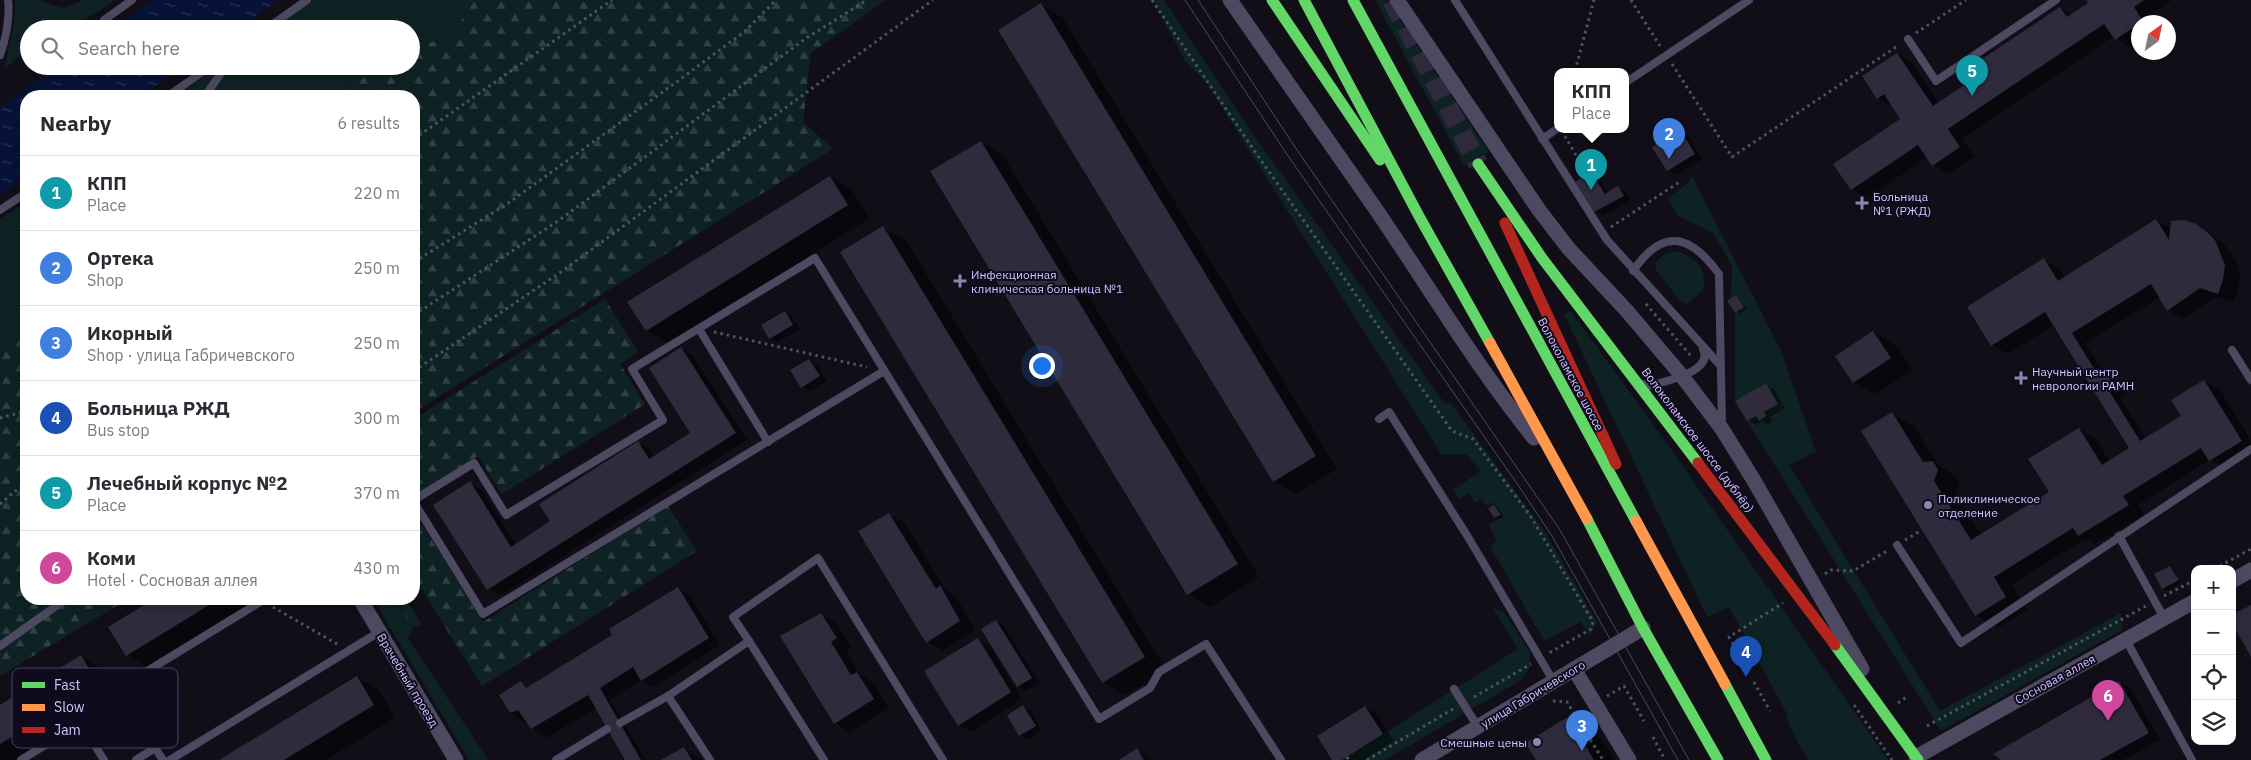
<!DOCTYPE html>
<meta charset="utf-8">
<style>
body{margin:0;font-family:"IBM Plex Sans",sans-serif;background:#f7f7f7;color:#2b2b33}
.controls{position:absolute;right:15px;bottom:15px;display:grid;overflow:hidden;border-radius:10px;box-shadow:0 2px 8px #0003}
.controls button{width:45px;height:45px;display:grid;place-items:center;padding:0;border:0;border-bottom:1px solid #e1e1e2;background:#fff;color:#2b2b33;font:25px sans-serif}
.compass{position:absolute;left:2131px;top:15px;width:45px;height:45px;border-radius:50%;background:#fff;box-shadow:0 2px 8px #0003;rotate:33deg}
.you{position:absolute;left:1041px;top:365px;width:18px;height:18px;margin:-12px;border:4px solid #fff;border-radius:50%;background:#1a73e8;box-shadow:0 0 0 8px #1a73e833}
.badge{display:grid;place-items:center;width:32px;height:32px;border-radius:50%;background:#ea580c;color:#fff;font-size:16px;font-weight:700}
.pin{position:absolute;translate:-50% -41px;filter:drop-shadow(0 1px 2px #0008)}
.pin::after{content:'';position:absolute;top:26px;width:18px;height:15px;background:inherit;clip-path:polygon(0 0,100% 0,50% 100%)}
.popup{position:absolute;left:1554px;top:68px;width:75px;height:65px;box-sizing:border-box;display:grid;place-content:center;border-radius:10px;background:#fff;filter:drop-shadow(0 1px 4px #0005);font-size:16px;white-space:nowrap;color:#7c7c81}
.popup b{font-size:19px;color:#2b2b33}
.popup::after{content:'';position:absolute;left:50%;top:100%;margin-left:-10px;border:10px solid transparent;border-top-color:#fff}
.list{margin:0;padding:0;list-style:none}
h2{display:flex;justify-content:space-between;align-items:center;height:65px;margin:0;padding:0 20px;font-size:21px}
h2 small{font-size:16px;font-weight:400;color:#7c7c81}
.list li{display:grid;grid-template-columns:32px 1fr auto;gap:15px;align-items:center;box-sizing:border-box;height:75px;padding:0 20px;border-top:1px solid #e1e1e2}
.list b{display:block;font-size:19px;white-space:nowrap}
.list p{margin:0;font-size:16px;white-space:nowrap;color:#7c7c81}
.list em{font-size:16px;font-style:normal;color:#7c7c81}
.icon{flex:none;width:28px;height:28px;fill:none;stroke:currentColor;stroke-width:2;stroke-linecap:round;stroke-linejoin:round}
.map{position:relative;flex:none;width:2251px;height:760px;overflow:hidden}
.search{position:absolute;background:#fff;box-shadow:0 2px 8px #0003;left:20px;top:20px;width:400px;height:55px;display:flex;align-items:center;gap:12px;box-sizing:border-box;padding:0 18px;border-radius:28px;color:#7c7c81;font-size:19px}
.panel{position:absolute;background:#fff;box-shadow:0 2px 8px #0003;left:20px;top:90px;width:400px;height:515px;border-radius:20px}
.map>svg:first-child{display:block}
</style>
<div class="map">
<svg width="2251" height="760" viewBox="0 0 2251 760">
<defs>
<pattern id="forest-firs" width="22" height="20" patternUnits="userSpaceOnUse" patternTransform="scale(1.25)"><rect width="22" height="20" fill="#0e2224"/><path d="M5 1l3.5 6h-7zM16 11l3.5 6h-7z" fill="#304145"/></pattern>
<pattern id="water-ripples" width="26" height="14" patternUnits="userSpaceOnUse" patternTransform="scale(1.25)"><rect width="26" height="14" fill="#071336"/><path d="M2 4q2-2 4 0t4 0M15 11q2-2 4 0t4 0" fill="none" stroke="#2a3454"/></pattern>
</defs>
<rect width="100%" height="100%" fill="#110e18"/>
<g fill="#0e2224">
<polygon points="15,0 38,0 62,8 84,0 116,0 70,29 64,29 57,20 46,29 29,29 29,41 20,48 24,53 5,68 14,21"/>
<polygon points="314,0 475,0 452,34 411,50 411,29 273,29"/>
<polygon points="1153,0 1164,0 1251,131 1445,404 1451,403 1545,532 1597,622 1590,636 1581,622 1544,641 1490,546 1497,541 1489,525 1503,517 1494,502 1487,506 1481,499 1475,503 1469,493 1460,499 1453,490 1481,471 1466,454 1442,455 1206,82 1185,61"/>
<polygon points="1375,0 1386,0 1489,152 1464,166"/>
<polygon points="219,66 370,66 346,76 343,96 177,96"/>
<polygon points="1692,176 1782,353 1816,452 1789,465 1940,711 2121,613 2122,630 1941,731 1747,421 1756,416 1759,420 1766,416 1764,412 1735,401 1735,313 1744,307 1736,295 1731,298 1732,268 1725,253 1713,233 1678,216 1668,198 1687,184"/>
<polygon points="26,202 26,335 0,354 0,219"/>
<path d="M 1675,251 C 1696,257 1708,268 1703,291 L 1686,304 L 1681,302 L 1656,270 L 1655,263 L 1665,254 Z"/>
<polygon points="1571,311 1668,445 1888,760 1808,760 1789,726 1785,710 1729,607 1707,617 1564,314"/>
<polygon points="373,599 394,599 413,627 408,638 488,760 469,760"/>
<polygon points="1493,608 1505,613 1530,652 1530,667 1521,680 1385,760 1342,760 1518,649"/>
</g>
<g fill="url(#forest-firs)">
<polygon points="475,0 886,0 811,53 803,122 833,149 414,412 414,96 343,96 346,76 370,66 411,66 411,50 452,34"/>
<polygon points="605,299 638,352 620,364 645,404 502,494 478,456 414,496 414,419"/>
<polygon points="26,335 26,599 128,599 0,676 0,354"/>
<polygon points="668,506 697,551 482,686 414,577 414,512 483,622"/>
<polygon points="394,599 406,599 422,625 413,627"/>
</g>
<g fill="url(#water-ripples)">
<polygon points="153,0 279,0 237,29 112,29"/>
<polygon points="59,66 184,66 141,96 26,96 26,177 0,196 0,107"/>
</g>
<g fill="#0007">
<polygon points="2087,0 2172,0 2148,16 2153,22 2138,22 2138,43 2131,48 2114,36 1962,139 1975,156 1949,174 1933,165 1928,157 1867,198 1852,189 1902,119 1893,106 1878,98 1897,54 1912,63 1939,103 1972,81 2060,8 2072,15 2089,3"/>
<polygon points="1041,5 1063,18 1337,469 1296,494 1274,481"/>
<polygon points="57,22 65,26 67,29 48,29"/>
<polygon points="37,66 46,66 42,69"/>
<polygon points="1680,131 1688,135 1702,159 1676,175 1668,170 1654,147"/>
<polygon points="981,142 1003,155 1259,577 1210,607 1188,594"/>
<polygon points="1591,174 1599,178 1608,194 1618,188 1626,192 1631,200 1603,216 1595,211"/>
<polygon points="830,177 852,190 870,218 669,343 647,331 629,302"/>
<polygon points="2156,220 2172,229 2196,225 2223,242 2236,262 2240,274 2238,289 2234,302 2216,297 2183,319 2168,310 2160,297 2085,343 2104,373 2117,380 2125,393 2119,396 2146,439 2183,416 2204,381 2220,390 2251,440 2251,454 2226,469 2210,460 2138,505 2144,514 2095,544 2085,539 2012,584 2027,610 1998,628 1976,615 1892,414 1914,426 1939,466 1956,476 1960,484 1956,494 1981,535 2051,492 2079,429 2095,438 2110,462 2131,448 2054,325 2008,354 1992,345 2044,260 2059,269 2065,278"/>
<polygon points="883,228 906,240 1166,670 1125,695 1102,682"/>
<polygon points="1736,296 1747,309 1740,314 1729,302"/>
<polygon points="785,313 792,317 800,329 778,342 770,338"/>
<polygon points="1873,332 1896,345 1913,370 1876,394 1853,382"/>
<polygon points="681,349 693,356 747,440 500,596 488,589 470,483 482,490 516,545 552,522 638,443 650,449 655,457 692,434"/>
<polygon points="809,360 817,364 827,381 810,391 802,387"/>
<polygon points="1766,385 1774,389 1785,408 1770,417 1773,421 1768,424 1763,421 1756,425 1748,420 1737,402"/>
<polygon points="1494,506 1498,508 1503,517 1499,519 1495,517 1490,509"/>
<polygon points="889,514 905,523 945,589 956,596 975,630 943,651 927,642"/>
<polygon points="2170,567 2174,569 2181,582 2167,590 2163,588 2156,575"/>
<polygon points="678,588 689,595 720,645 653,687 642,680 610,699 646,760 626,760 596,708 547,738 511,713 521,683 529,688 613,635"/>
<polygon points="156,599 262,599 149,668 127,655 110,627"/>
<polygon points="821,615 837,624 851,647 846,652 860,675 873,682 889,708 850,732 835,723"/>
<polygon points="996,621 1004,626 1039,683 1026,691 1018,686"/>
<polygon points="978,640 990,646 1022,699 971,732 959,725"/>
<polygon points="81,657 103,669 120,697 17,760 0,760 0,706"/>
<polygon points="357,677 379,690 395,718 326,760 221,760"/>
<polygon points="2119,682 2131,689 2160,740 2123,760 2003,760"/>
<polygon points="1023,707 1031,711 1042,731 1027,740 1020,735"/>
<polygon points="1365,707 1377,714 1394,741 1364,760 1334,760"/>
<polygon points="1568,719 1602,739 1615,760 1537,760"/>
<polygon points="684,748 702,760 664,760"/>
<polygon points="1137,750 1149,756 1151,760 1121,760"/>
</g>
<g fill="#2f2a3c">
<polygon points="2086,0 2144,0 2134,7 2143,21 2115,40 2104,24 1948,129 1960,147 1932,166 1918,145 1851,190 1833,164 1900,119 1884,94 1877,99 1862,76 1897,53 1933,106 1970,81 1964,71 2060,7 2067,17 2088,3"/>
<polygon points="1041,3 1316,456 1273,482 998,30"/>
<polygon points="57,20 64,29 46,29"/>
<polygon points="29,41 29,60 20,48"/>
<polygon points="1680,129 1695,154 1667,171 1652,147"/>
<polygon points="981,141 1238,564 1187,595 930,171"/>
<polygon points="1591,172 1605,194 1618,186 1624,196 1594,212 1575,182"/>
<polygon points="830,176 848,205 646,331 627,302"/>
<polygon points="2156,219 2169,240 2171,221 2184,220 2196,224 2207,232 2215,240 2225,265 2223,280 2218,294 2200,288 2167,311 2151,284 2072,333 2098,375 2105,371 2114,386 2108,389 2140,441 2181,416 2171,400 2204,380 2242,441 2209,461 2201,448 2123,496 2129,505 2078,536 2073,528 1994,577 2006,597 1975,616 1861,431 1892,412 1923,462 1933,461 1938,470 1934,481 1971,540 2049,492 2028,459 2079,428 2102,465 2129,448 2045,312 1991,346 1967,307 2044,258 2058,281"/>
<polygon points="883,226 1145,657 1102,683 840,252"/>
<polygon points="1736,295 1744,307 1735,313 1727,301"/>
<polygon points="785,311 793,325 769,339 761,325"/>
<polygon points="1873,331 1891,358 1853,383 1835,356"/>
<polygon points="681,347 736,433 487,590 433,505 470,481 511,547 550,521 539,504 638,441 649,459 690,433 649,368"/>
<polygon points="809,359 820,376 801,388 790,370"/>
<polygon points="1766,383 1778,404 1764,412 1766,416 1759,421 1756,416 1747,421 1735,401"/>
<polygon points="1494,505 1501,515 1494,518 1488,508"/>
<polygon points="889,513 936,589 940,585 960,621 926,643 858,531"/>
<polygon points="2170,566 2179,580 2162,589 2154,574"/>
<polygon points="678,587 709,638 641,681 633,667 600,688 641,760 625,760 588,695 531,729 518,710 510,713 499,695 521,681 526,688 612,635 609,629"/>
<polygon points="154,599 219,599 126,656 108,627"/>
<polygon points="2251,605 2251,657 2232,623 2232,615"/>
<polygon points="821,613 837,638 831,642 851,675 857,672 874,699 834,724 780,636"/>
<polygon points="996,620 1032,678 1017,687 981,629"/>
<polygon points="978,638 1011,692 958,726 924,671"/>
<polygon points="81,655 98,684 0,744 0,705"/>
<polygon points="357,676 374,705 284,760 219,760"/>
<polygon points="2119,681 2149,733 2100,760 2001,760 1993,754"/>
<polygon points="1023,705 1036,726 1019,736 1007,715"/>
<polygon points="1365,706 1383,734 1342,760 1332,760 1317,736"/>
<polygon points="1568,717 1594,760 1536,760 1525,743"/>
<polygon points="684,747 692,760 661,760"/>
<polygon points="1137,748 1144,760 1119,760"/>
</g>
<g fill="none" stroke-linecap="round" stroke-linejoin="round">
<polyline stroke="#2e293b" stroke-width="20" stroke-dasharray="20 10" stroke-linecap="butt" points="1392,0 1478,164"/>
<g stroke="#485666" stroke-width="3" stroke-dasharray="2.5 4" stroke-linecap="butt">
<polyline points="1152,0 1258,156 1452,431 1473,439 1531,517 1593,622 1591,629 1549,653"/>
<polyline points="1631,0 1660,46"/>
<polyline points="1916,33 1966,0"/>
<polyline points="1672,64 1732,157 1899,45"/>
<polyline points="1575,71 1594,0"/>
<polyline points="1565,136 1584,169"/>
<polyline points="414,139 612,0"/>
<polyline points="1611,227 1681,181"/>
<polyline points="414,262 507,204 682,78 744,32 776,0"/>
<polyline points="1646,304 1691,356"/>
<polyline points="414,315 558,221 805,39 867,0"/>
<polyline points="714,332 867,367"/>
<polyline points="414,371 558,274 933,0"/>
<polyline points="0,418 26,411"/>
<polyline points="0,504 26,482"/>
<polyline points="1905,540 1922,530"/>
<polyline points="2214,569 2251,549"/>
<polyline points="1825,574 1831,570 1853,571 1887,551"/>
<polyline points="2164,596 2195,580"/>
<polyline points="273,607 337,644"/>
<polyline points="1746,667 1729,637 1783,603"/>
<polyline points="1754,682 1770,711"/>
<polyline points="1607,696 1624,686 1644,721"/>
<polyline points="1474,697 1531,664"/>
<polyline points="1553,701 1567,702 1603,760"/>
<polyline points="1898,703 1908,696"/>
<polyline points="1854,705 1892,760"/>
<polyline points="1927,726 2146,606"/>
<polyline points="1653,737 1665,760"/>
<polyline points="1347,757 1348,760"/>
<polyline points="1367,760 1453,709"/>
</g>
<g stroke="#4c4961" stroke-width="8">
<polyline points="1455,0 1607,240 1720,365"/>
<polyline points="104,20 132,0"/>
<polyline points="266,29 307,0"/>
<polyline points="1908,39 1936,81 2056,0"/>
<path d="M 0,55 C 6,39 10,17 8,0"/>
<polyline points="1625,83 1749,0"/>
<polyline points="168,96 211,66"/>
<polyline points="205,96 226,66"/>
<polyline points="1542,139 1557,129"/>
<polyline points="0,210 26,193"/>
<path d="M 1633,271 C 1663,227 1690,234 1719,274 L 1722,425"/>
<polyline points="699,329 768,442"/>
<polyline points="2232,350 2251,380"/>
<path d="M 1643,384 L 1650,386 C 1665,381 1714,372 1703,349"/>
<polyline points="1379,419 1389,412 1468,537 1554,682"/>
<polyline points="414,500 474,463 506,515 663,420 632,369 815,258 1099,719 1150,688 1159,672 1206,644 1281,760"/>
<polyline points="414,502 483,614 884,371"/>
<polyline points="2119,536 2164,618"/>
<polyline points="1897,545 1961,643 2251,449"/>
<polyline points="2126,640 2192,760"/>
<polyline points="749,641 733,617 818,558 943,760"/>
<polyline points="0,646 66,599"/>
<polyline points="1454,689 1478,727"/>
<polyline points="668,696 710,760"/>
<polyline points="81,723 104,760"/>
<polyline points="620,723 668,696 749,641 824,760"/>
<polyline points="21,760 81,723 113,692 265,599"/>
<polyline points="136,760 155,748 163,760"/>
<polyline points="170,760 379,632"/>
<polyline points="556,760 607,729"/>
</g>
<g stroke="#4c4961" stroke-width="15">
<path d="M 1230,0 C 1278,69 1327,138 1375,208 C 1428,285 1475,365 1534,438"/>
<polyline points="1397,0 1539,210 1569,249 1627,311 1682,376 1722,429 1753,479 1862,669"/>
<polyline points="2232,581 2251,570"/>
<polyline points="360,599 456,760"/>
<polyline points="1574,669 1629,760"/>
<polyline points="1916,757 2195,601"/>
<polyline points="1422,760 1643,628"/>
</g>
<g stroke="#63d668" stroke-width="11">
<polyline points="1272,0 1380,160"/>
<polyline points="1304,0 1420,218 1490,343"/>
<polyline points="1353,0 1636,521"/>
<polyline points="1478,164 1542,258 1698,463"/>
<polyline points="1587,519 1643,628 1718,760"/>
<polyline points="1835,645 1918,760"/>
<polyline points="1725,684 1766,760"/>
</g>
<g stroke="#ff974d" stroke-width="11">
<polyline points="1490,343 1587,519"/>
<polyline points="1636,521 1725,684"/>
</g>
<g stroke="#b3261e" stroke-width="11">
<polyline points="1505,223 1616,464"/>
<polyline points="1698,463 1835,645"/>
</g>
<g stroke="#3f4f63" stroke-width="1">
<polyline points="1185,0 1286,153 1518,485 1552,536 1678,760"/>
<polyline points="1198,0 1295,147 1560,530 1689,760"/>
</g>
</g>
<g fill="#8e85ae" stroke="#0f0a1c" stroke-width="2">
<path d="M1859.5 195.5h5v5h5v5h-5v5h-5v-5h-5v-5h5z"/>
<path d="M957.5 273.5h5v5h5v5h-5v5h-5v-5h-5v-5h5z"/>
<path d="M2018.5 370.5h5v5h5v5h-5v5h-5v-5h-5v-5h5z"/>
<circle cx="1928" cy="505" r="5"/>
<circle cx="1537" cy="742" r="5"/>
</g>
<g text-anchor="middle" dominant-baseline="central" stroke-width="4" stroke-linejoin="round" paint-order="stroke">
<g font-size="12" fill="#d1c5ff" stroke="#0f0a1c" text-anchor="start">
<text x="1873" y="196">Больница<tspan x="1873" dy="14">№1 (РЖД)</tspan></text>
<text x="971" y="274">Инфекционная<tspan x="971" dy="14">клиническая больница №1</tspan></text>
<text x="2032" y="371">Научный центр<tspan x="2032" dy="14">неврологии РАМН</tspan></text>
<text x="1938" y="498">Поликлиническое<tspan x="1938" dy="14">отделение</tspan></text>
<text x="1527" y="742" text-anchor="end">Смешные цены</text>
</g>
<g font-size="12" fill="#d1c5ff" stroke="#0f0a1c">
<text transform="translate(1571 374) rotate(62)">Волоколамское шоссе</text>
<text transform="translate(1698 440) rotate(53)">Волоколамское шоссе (дублёр)</text>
<text transform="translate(2055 679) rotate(-29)">Сосновая аллея</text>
<text transform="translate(408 680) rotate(59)">Врачебный проезд</text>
<text transform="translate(1533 694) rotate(-31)">улица Габричевского</text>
</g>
</g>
<rect x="12" y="668" width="166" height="80" rx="8" fill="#0f0a1c" stroke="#494260" stroke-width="1"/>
<rect x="22" y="682" width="23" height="6" fill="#63d668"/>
<rect x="22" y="704" width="23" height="7" fill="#ff974d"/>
<rect x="22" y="727" width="23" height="6" fill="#b3261e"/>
<g font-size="14" fill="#d1c5ff">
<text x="54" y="690">Fast</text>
<text x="54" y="712">Slow</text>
<text x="54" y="735">Jam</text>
</g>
</svg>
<div class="controls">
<button>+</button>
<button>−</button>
<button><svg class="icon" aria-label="locate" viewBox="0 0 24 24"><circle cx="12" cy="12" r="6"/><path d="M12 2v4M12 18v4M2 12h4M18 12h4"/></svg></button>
<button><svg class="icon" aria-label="layers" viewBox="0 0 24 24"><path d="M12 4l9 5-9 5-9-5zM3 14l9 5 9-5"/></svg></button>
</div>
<svg class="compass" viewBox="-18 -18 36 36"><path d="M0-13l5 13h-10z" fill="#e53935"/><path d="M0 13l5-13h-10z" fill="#7c7c81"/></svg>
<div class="you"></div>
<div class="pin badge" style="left:1591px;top:190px;background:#0f9aa8">1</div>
<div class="popup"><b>КПП</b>Place</div>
<div class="pin badge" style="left:1669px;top:159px;background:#3f7fe0">2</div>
<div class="pin badge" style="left:1582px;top:751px;background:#3f7fe0">3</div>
<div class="pin badge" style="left:1746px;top:677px;background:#1a4fb4">4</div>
<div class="pin badge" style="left:1972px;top:96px;background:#0f9aa8">5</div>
<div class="pin badge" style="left:2108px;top:721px;background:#d1479c">6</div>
<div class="search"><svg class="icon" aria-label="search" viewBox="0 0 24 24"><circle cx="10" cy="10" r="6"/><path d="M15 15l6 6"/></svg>Search here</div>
<section class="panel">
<h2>Nearby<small>6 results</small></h2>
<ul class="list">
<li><span class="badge" style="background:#0f9aa8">1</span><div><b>КПП</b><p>Place</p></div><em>220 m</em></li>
<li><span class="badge" style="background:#3f7fe0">2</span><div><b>Ортека</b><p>Shop</p></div><em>250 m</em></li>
<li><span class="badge" style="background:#3f7fe0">3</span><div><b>Икорный</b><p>Shop · улица Габричевского</p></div><em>250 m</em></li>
<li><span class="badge" style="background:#1a4fb4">4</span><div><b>Больница РЖД</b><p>Bus stop</p></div><em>300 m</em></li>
<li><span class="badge" style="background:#0f9aa8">5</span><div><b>Лечебный корпус №2</b><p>Place</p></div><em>370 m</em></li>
<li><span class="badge" style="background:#d1479c">6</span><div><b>Коми</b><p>Hotel · Сосновая аллея</p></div><em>430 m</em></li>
</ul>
</section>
</div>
